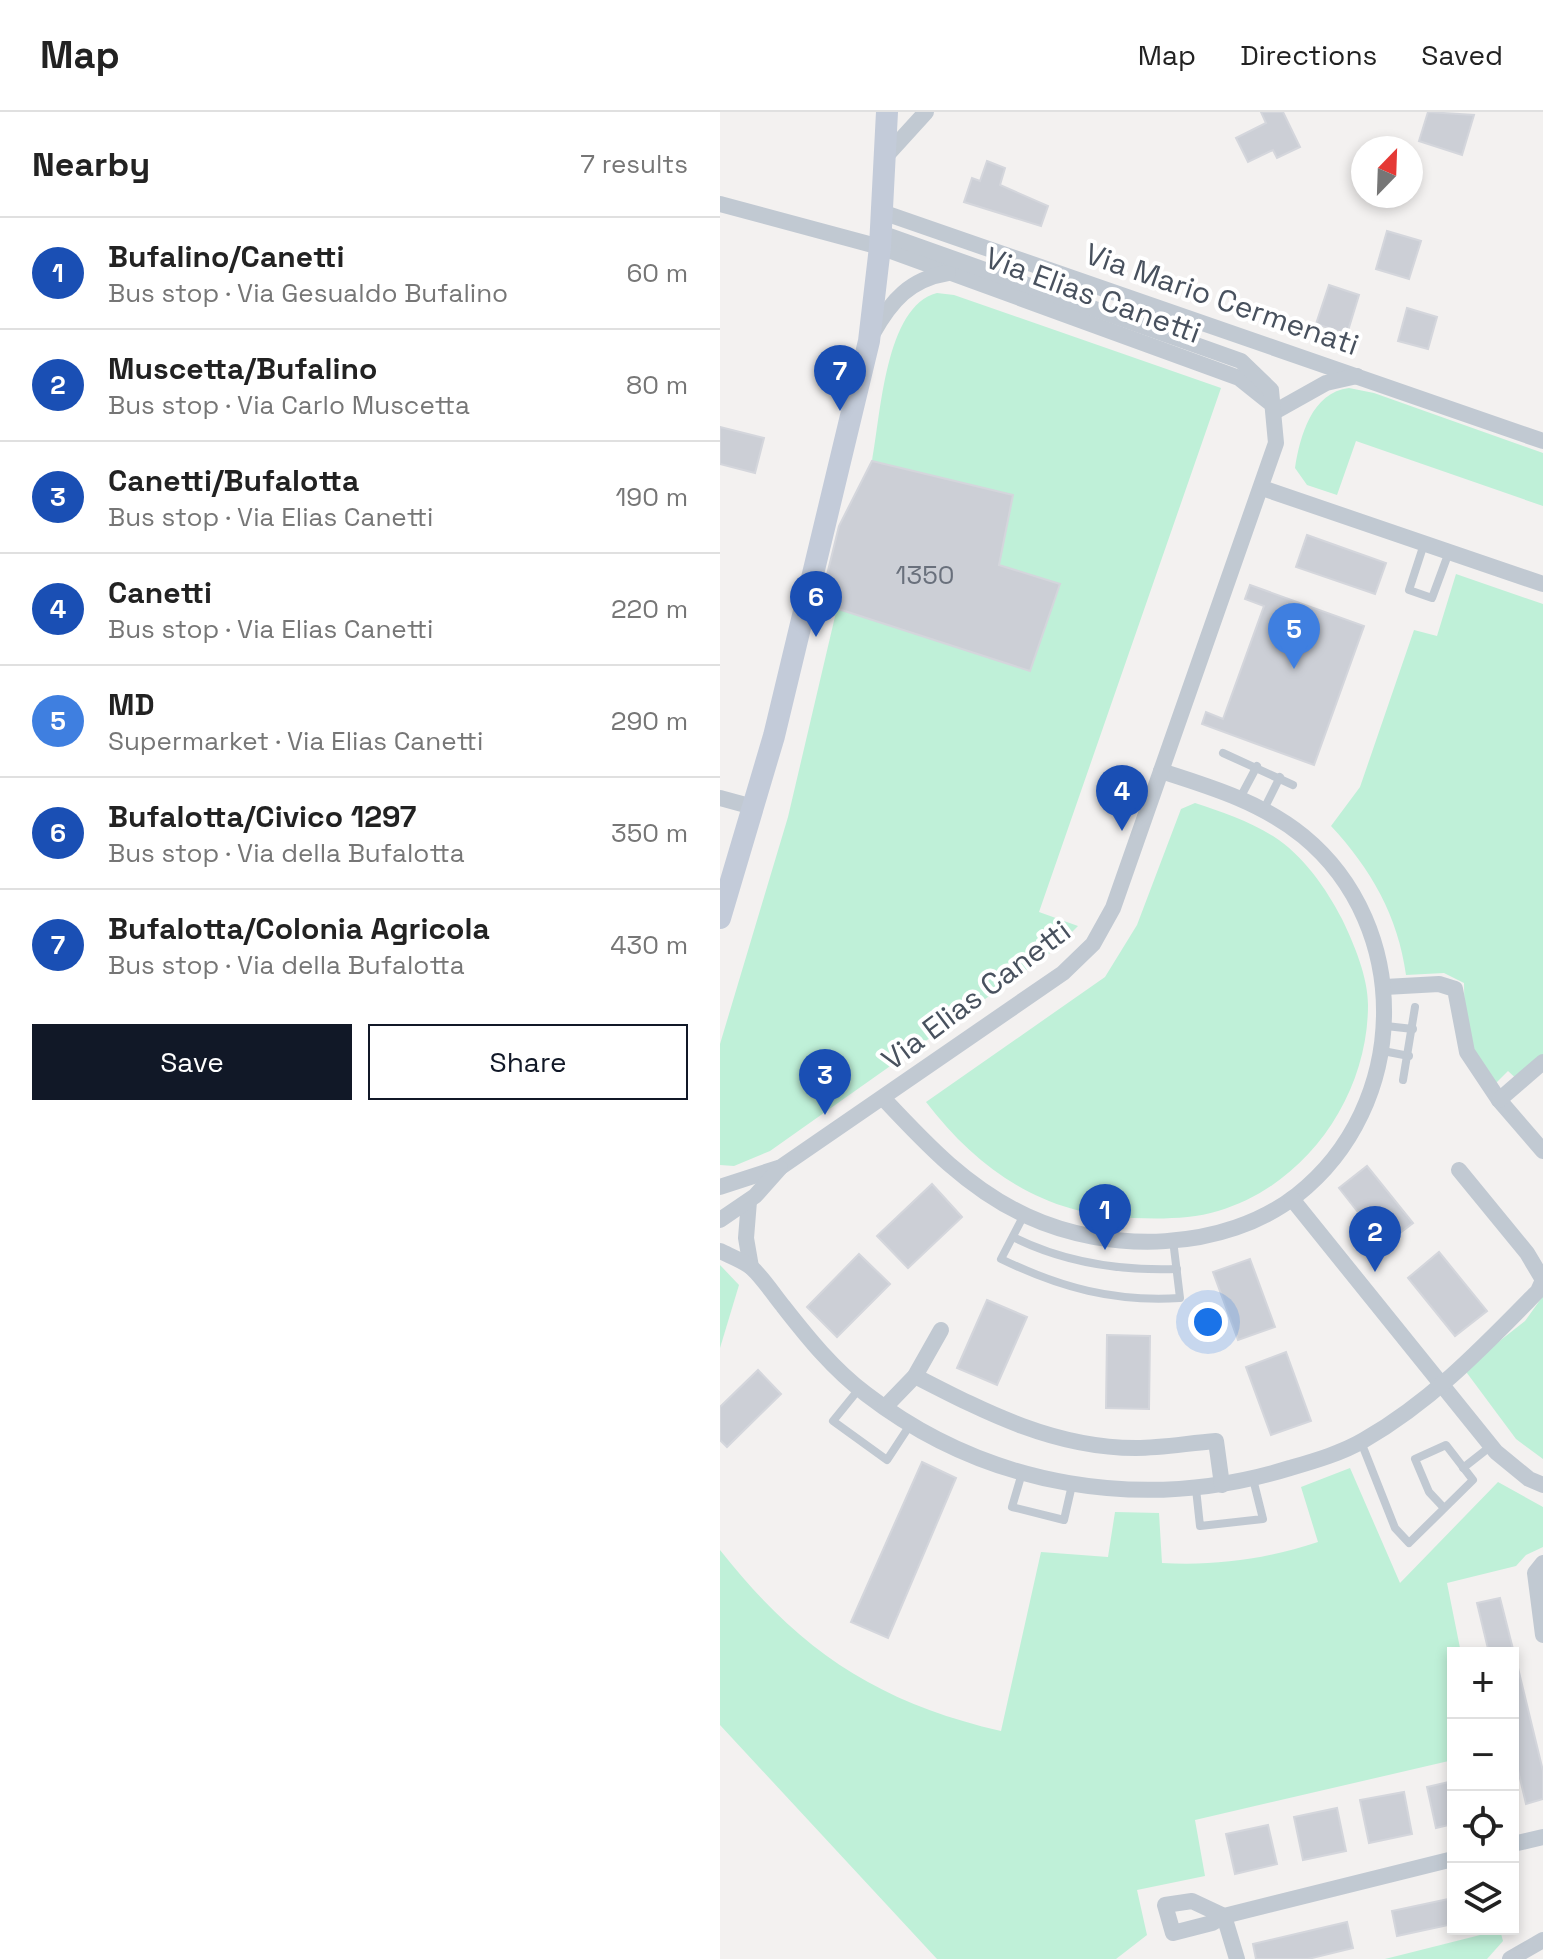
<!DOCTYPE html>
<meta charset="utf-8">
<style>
body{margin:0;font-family:"Space Grotesk",sans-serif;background:#f2f2f2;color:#222}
.controls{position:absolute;right:24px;bottom:24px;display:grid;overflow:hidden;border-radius:0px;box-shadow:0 4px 12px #0003}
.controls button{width:72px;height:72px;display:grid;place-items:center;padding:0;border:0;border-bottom:2px solid #e0e0e0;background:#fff;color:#222;font:40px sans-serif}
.compass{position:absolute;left:631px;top:24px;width:72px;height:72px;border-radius:50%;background:#fff;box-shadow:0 4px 12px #0003;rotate:23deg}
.you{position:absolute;left:488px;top:1210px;width:28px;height:28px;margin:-20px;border:6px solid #fff;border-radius:50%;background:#1a73e8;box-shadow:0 0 0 12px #1a73e833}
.badge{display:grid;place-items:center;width:52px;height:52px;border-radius:50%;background:#111827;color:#fff;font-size:26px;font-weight:700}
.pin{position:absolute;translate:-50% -66px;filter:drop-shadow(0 2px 4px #0008)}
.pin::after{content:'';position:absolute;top:42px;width:28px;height:24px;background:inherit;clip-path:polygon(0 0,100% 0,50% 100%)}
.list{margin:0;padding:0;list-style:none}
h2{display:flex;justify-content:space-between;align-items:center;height:104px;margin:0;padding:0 32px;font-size:34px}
h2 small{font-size:26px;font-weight:400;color:#767676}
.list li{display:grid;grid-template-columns:52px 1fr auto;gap:24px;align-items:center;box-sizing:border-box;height:112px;padding:0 32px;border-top:2px solid #e0e0e0}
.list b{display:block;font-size:30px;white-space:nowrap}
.list p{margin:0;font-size:26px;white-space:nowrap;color:#767676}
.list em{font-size:26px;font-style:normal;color:#767676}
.actions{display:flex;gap:16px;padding:24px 32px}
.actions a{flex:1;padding:18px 0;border:2px solid #111827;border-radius:0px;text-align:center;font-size:28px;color:#111827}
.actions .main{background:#111827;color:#fff}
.icon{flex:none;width:44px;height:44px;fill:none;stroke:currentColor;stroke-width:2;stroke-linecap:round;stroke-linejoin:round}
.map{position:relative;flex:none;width:823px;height:1847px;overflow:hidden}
header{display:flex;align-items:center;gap:48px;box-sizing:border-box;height:112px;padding:0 40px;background:#fff;border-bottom:2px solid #e0e0e0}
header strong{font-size:38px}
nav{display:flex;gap:44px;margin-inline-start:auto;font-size:28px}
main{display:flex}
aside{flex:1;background:#fff}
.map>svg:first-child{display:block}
</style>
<header>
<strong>Map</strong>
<nav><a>Map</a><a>Directions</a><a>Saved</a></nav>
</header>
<main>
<aside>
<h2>Nearby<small>7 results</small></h2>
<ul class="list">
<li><span class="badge" style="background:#1a4fb4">1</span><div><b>Bufalino/Canetti</b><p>Bus stop · Via Gesualdo Bufalino</p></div><em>60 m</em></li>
<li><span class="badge" style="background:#1a4fb4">2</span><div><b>Muscetta/Bufalino</b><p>Bus stop · Via Carlo Muscetta</p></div><em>80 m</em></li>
<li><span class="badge" style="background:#1a4fb4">3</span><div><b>Canetti/Bufalotta</b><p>Bus stop · Via Elias Canetti</p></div><em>190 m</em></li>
<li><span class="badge" style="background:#1a4fb4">4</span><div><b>Canetti</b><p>Bus stop · Via Elias Canetti</p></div><em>220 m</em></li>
<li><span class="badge" style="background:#3f7fe0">5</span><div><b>MD</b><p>Supermarket · Via Elias Canetti</p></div><em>290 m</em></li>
<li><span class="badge" style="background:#1a4fb4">6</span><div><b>Bufalotta/Civico 1297</b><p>Bus stop · Via della Bufalotta</p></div><em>350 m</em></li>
<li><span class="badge" style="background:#1a4fb4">7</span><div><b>Bufalotta/Colonia Agricola</b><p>Bus stop · Via della Bufalotta</p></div><em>430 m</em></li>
</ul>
<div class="actions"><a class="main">Save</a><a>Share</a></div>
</aside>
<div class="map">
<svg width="823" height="1847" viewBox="0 0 823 1847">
<rect width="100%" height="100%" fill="#f3f1f0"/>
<g fill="#bff0d8">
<path d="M 217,181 L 234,183 L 501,276 L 319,800 L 358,814 L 333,839 L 50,1039 L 14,1054 L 0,1053 L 0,932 L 68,705 L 117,496 L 310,559 L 340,473 L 279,453 L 292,383 L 152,349 C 161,303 165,194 217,181 Z"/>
<path d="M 629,276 L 654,281 L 823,341 L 823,394 L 636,329 L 617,383 L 587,373 L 575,356 C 580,324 592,280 629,276 Z"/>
<path d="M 736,462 L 823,492 L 823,954 L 802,972 L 788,959 L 772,975 L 745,935 L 744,871 L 724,861 L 686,863 C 678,804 651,757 611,714 L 640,675 L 694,518 L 717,524 Z"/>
<path d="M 475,691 C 502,700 529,709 553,724 C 583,743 606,776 622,807 C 634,832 648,865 648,893 C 648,984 586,1073 498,1099 C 472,1107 441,1107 414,1106 C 325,1104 259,1059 206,990 L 385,865 L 417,813 L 461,697 Z"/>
<polygon points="0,1153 19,1173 0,1236"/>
<polygon points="823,1184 823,1347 796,1327 744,1257 805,1209"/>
<path d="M 630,1356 L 680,1471 L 778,1370 L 823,1395 L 823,1435 L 806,1443 L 796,1454 L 727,1471 L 741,1541 L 733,1541 L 733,1648 L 475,1708 L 485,1764 L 417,1778 L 427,1823 L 396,1847 L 217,1847 L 0,1613 L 0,1438 C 79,1538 156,1590 281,1619 L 321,1440 L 388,1445 L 395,1400 L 439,1401 L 442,1451 C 496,1454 547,1447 598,1430 L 581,1375 Z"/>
<polygon points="780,1818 783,1829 767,1847 665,1847"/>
</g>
<g fill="#cccfd6" stroke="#d4d6dc" stroke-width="2">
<polygon points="541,0 563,0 580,35 557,46 553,38 528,50 516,26 546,11"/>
<polygon points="708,0 754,3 742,43 699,29"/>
<polygon points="267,49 285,56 280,73 328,94 321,114 244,90 252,66 260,69"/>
<polygon points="667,119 701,129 689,167 656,157"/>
<polygon points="609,173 639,183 627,222 596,212"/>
<polygon points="687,196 717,205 708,237 678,229"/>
<polygon points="0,315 44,326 35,361 0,352"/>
<polygon points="152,349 293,383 279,453 340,472 310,559 100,491 119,414"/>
<polygon points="587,423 666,451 655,482 576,455"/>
<polygon points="530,473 644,514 594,653 482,612 486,600 503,607 544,494 525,487"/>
<polygon points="647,1054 693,1111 664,1133 619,1076"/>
<polygon points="212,1072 242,1105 188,1156 157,1124"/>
<polygon points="719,1140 767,1199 735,1224 688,1166"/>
<polygon points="139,1142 170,1172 117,1225 87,1195"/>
<polygon points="530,1147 555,1215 518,1228 493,1160"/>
<polygon points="267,1188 307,1205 277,1273 237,1256"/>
<polygon points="387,1223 430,1224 429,1297 386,1296"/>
<polygon points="566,1240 591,1309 551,1323 526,1255"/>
<polygon points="38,1258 61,1282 7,1335 0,1328 0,1295"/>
<polygon points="202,1350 236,1366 168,1526 131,1510"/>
<polygon points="780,1486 794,1541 769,1541 757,1491"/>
<polygon points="793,1556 798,1556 823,1659 823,1687 806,1692 793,1637"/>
<polygon points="733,1669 733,1712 716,1716 707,1675"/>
<polygon points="684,1680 692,1722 649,1731 640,1688"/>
<polygon points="617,1696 626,1739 583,1748 574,1705"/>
<polygon points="548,1713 557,1752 515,1762 506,1722"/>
<polygon points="733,1786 733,1812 677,1824 672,1799"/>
<polygon points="627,1810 633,1836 588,1847 536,1847 533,1832"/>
</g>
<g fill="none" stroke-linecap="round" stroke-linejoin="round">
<g stroke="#c1c9d2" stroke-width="8">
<polyline points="704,432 689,478 712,486 729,440"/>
<polyline points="503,641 573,673"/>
<polyline points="520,686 537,654"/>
<polyline points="544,697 560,665"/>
<polyline points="666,914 693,917"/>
<polyline points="663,939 689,944"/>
<polyline points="683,968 695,895"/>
<path d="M 304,1103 L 281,1147 C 341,1176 394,1190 460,1186 L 453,1128"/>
<path d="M 293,1125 C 345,1151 399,1159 457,1157"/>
<polyline points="139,1277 113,1309 167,1348 190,1313"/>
<polyline points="641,1330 675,1416 689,1431 753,1368 726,1333 695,1347 709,1380 724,1396"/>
<polyline points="743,1356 771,1334"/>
<polyline points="302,1361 292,1395 344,1408 352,1373"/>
<polyline points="476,1377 480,1414 543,1407 533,1367"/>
</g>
<g stroke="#c1c9d2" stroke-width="16">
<polyline points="166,44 206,0"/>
<polyline points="0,92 160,135 519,266 549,290"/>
<polyline points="162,100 823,329"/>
<path d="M 153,221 C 171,189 190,167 228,161"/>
<polyline points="556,299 606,271 637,264"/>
<polyline points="542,376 823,472"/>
<polyline points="0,686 33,695"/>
<polyline points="665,875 719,872 735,877 747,940 779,988 823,1039"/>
<path d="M 163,986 C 206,1032 248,1077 307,1104 C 389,1142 504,1140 577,1083 C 690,994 694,815 583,724 C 541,690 491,675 441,659"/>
<polyline points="779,988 823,950"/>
<polyline points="0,1075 61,1055 343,861 373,832 393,796 556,331 551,278 521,249 161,121"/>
<polyline points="572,1087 776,1340 809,1367 823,1373"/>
<polyline points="29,1089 26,1126 31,1155"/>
<polyline points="0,1108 35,1084 60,1056"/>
<path d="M 0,1139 C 10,1144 24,1149 32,1156 C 44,1167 53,1182 63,1194 C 88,1226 113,1257 146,1282 C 268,1376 424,1401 570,1356 C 594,1349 622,1341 644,1328 C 712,1289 763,1235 818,1179 L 823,1168 L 807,1141 L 739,1058"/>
<path d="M 195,1264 C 265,1300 334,1336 416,1336 C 442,1336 469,1331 496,1329 L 502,1373"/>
<polyline points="165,1295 195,1264 221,1218"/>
<polyline points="823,1451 815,1461 823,1523"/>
<polyline points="793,1732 823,1725"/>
<polyline points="517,1847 504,1804 472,1789 445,1793 453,1821 492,1811 504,1804 733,1747"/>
<polyline points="790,1847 823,1828"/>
</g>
<polyline stroke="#c3cbd9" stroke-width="22" points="0,806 54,624 149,229 160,135 167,0"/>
</g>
<g text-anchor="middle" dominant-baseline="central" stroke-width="8" stroke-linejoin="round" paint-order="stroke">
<g font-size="26" fill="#69707c">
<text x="205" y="463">1350</text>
</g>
<g font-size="30" fill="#48515e" stroke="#fff">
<text transform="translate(373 183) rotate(20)">Via Elias Canetti</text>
<text transform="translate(502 187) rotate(19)">Via Mario Cermenati</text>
<text transform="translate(256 883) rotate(-37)">Via Elias Canetti</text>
</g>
</g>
</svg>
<div class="controls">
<button>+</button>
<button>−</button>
<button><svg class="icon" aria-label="locate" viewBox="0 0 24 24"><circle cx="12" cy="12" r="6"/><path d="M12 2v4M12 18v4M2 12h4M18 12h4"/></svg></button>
<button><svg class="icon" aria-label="layers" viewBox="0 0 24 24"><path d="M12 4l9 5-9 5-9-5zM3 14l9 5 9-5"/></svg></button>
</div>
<svg class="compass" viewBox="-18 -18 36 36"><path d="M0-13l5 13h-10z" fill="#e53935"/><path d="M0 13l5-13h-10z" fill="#767676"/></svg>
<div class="you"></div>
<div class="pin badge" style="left:385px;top:1138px;background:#1a4fb4">1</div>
<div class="pin badge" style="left:655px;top:1160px;background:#1a4fb4">2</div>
<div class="pin badge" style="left:105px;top:1003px;background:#1a4fb4">3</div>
<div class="pin badge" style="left:402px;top:719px;background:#1a4fb4">4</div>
<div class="pin badge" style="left:574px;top:557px;background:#3f7fe0">5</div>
<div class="pin badge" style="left:96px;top:525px;background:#1a4fb4">6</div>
<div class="pin badge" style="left:120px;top:299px;background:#1a4fb4">7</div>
</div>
</main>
